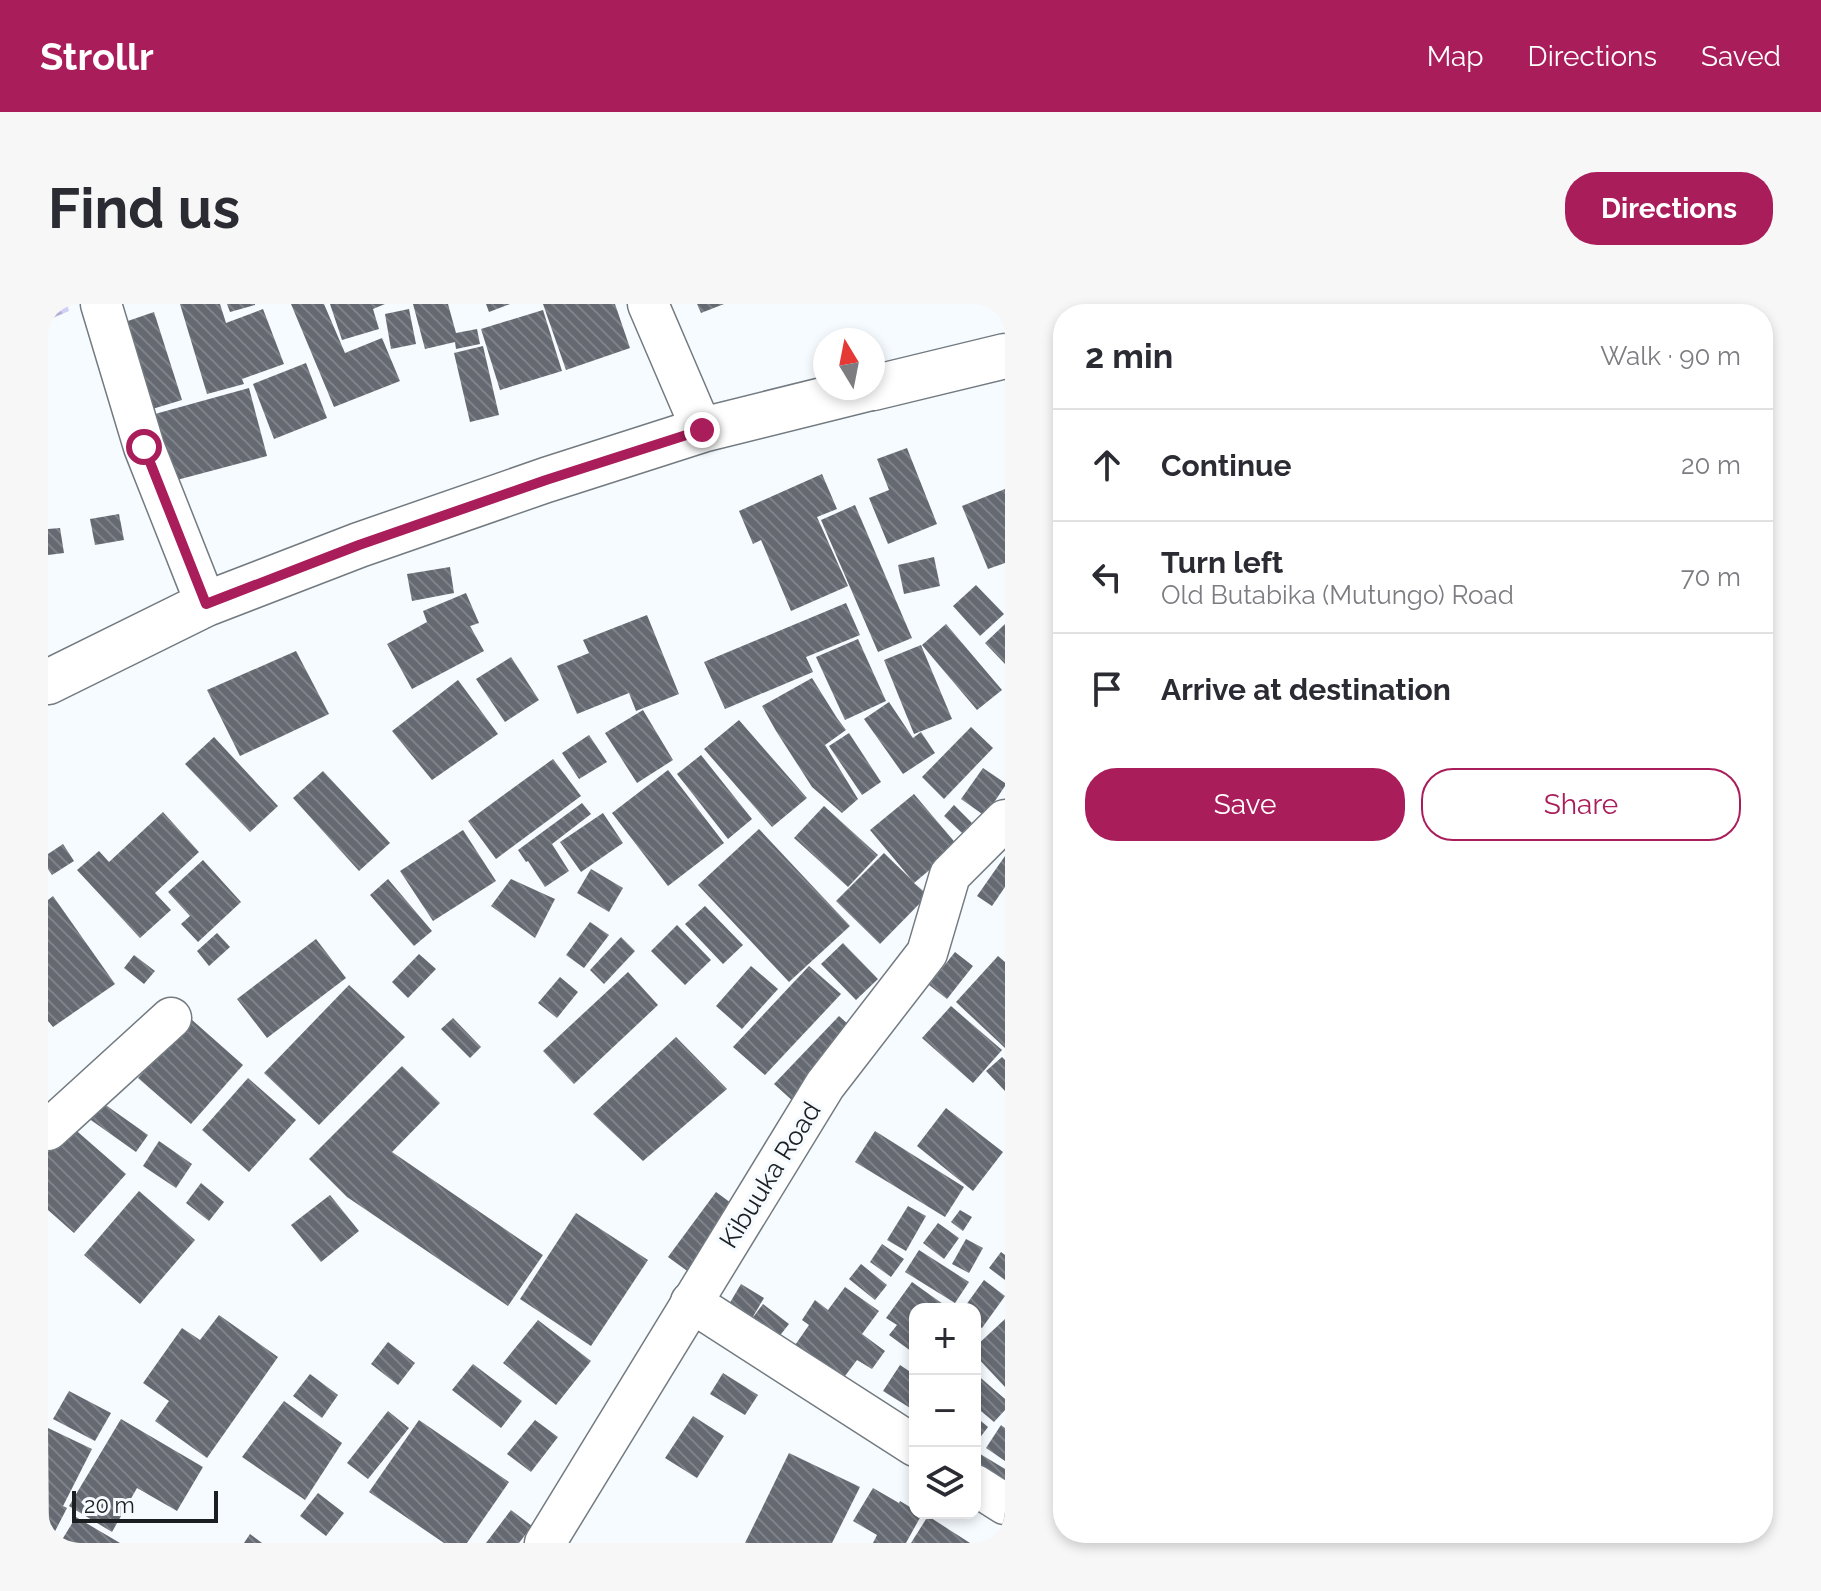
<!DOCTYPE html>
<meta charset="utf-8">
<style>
body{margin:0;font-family:Raleway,sans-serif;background:#f7f7f7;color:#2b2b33}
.controls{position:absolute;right:24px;bottom:24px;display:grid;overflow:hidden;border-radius:16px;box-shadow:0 4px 12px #0003}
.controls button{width:72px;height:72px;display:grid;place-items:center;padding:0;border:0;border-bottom:2px solid #e1e1e2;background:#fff;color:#2b2b33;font:40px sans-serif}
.compass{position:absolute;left:765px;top:24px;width:72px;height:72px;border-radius:50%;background:#fff;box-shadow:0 4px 12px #0003;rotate:350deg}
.scale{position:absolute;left:24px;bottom:20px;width:146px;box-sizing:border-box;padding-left:8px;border:4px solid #1c1f21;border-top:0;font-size:22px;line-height:28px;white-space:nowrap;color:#1c1f21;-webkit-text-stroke:6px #f6fbff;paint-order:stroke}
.stop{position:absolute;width:24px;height:24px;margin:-18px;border:6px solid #aa1d5b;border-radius:50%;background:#fff}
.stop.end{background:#aa1d5b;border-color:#fff;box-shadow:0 2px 8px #0008}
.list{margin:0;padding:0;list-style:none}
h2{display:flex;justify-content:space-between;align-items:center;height:104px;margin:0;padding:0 32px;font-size:34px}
h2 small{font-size:26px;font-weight:400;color:#7c7c81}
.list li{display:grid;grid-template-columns:52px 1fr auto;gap:24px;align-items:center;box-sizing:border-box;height:112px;padding:0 32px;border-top:2px solid #e1e1e2}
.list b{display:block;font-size:30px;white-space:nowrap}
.list p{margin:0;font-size:26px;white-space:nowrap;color:#7c7c81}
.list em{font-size:26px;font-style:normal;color:#7c7c81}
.actions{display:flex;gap:16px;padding:24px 32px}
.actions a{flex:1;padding:18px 0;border:2px solid #aa1d5b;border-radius:32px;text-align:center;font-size:28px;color:#aa1d5b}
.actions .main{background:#aa1d5b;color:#fff}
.icon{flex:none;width:44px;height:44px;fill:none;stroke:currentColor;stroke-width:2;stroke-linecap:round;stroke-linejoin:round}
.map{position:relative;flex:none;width:957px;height:1239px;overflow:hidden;border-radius:32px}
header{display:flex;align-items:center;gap:48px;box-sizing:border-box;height:112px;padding:0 40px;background:#aa1d5b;color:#fff}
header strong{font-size:38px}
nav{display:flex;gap:44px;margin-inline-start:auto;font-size:28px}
.intro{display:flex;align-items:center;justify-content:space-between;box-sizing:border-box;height:192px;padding:0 48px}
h1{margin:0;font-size:56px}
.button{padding:20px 36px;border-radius:32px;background:#aa1d5b;color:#fff;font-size:28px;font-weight:700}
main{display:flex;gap:48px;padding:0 48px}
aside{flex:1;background:#fff;border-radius:32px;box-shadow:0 4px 12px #0003}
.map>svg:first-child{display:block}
</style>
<header>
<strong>Strollr</strong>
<nav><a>Map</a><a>Directions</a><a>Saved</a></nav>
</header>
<div class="intro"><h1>Find us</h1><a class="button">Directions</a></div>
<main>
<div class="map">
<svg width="957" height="1239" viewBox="0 0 957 1239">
<defs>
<pattern id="forest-firs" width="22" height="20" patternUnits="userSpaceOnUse" patternTransform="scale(2)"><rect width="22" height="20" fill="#d0cff5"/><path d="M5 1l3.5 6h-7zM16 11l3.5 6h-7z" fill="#b2b1d2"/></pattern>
<pattern id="building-back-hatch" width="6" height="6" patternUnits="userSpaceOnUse" patternTransform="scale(2)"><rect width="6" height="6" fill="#656971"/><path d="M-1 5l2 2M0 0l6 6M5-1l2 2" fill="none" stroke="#7f8288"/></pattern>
</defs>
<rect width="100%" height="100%" fill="#f6fbff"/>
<polygon fill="url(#forest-firs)" points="0,0 19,0 21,7 0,16"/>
<g fill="url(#building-back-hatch)">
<polygon points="132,0 172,0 178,19 215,5 236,60 194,75 196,80 159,90"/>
<polygon points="179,0 207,0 207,1 182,8"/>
<polygon points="243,0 276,0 297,49 334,34 352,77 286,103"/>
<polygon points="282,0 337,0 325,5 331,25 294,36"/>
<polygon points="365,0 400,0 408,29 429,25 432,40 408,45 407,38 377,45"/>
<polygon points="438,0 462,0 441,8"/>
<polygon points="495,0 567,0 582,44 518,66"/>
<polygon points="649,0 676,0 653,9"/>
<polygon points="361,5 368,40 343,45 337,10"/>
<polygon points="495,6 514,67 452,86 433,25"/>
<polygon points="106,8 134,96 101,106 74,19"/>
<polygon points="435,42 451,111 422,118 406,49"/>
<polygon points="258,59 279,114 226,135 205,80"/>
<polygon points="201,84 219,152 125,177 107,110"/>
<polygon points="859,144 889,220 840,240 821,194 841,186 829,155"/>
<polygon points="774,170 789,205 769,213 800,282 743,307 713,236 705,240 691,207"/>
<polygon points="957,185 957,259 940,265 914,202"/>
<polygon points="807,201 864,334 830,348 773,216"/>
<polygon points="71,210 76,236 47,241 42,215"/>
<polygon points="12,224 16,249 0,251 0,225"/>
<polygon points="886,253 892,282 856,290 850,261"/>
<polygon points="402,263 406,289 364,297 359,270"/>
<polygon points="928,281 956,310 932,332 905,302"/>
<polygon points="418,289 431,319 422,322 436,347 364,385 339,340 379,318 375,307"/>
<polygon points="798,299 812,331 758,353 765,368 677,405 656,358"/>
<polygon points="599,311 631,390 588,407 581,389 529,410 509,362 541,349 535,336"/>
<polygon points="898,320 954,386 929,406 874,341"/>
<polygon points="957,320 957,360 937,339"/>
<polygon points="810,335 838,397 797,416 768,353"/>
<polygon points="873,341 904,415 866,430 836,356"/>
<polygon points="248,347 281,410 192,452 159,386"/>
<polygon points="463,353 491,396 457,418 428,375"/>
<polygon points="764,374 789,414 798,426 777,441 810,495 794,509 764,483 728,427 714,402"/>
<polygon points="410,376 450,430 384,476 344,427"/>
<polygon points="841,398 865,434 873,428 887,449 855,470 816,415"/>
<polygon points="595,406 625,456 589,479 557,429"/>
<polygon points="691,416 759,494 724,523 656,445"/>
<polygon points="923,423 945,444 896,495 874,473"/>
<polygon points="801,429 833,478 814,491 781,442"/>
<polygon points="541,431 559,458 531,475 514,449"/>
<polygon points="166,433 230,502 202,528 137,460"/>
<polygon points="653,451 704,515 680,535 629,470"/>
<polygon points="505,455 533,492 448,555 420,517"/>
<polygon points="935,464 957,479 957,482 937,512 913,495"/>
<polygon points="620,466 676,539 620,582 564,509"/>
<polygon points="275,467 342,539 311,567 245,494"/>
<polygon points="866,490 910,542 866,579 880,591 832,640 788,597 836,549 863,575 822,526"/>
<polygon points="534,499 543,510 504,540 521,567 497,583 480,557 478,558 470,546"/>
<polygon points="906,501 924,519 914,529 896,512"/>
<polygon points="776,502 830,551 800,583 746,534"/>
<polygon points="115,508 151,548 107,589 123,606 92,634 29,566 51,547 61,558"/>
<polygon points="555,509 575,539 533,568 512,538"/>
<polygon points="711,525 802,622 741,678 650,581"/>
<polygon points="415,526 448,577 385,617 352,567"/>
<polygon points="15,540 26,557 4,571 0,565 0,550"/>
<polygon points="957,552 957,583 944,602 929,592"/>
<polygon points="155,556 193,598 150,638 133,620 142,612 120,588"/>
<polygon points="543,565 575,584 561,608 529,589"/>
<polygon points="340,575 384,627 366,642 322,591"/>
<polygon points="463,575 507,595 487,634 443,602"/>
<polygon points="5,592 67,680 5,723 0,717 0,596"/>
<polygon points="657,602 695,641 675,660 637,620"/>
<polygon points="542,618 561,631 536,664 518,651"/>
<polygon points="629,621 663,656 637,681 603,647"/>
<polygon points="169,629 182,643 161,662 149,647"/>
<polygon points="573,633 587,647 556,680 542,666"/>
<polygon points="268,635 298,674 219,734 189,695"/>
<polygon points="795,639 830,675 808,696 773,660"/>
<polygon points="907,648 925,662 899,695 881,681"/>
<polygon points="371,650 388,665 360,694 344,678"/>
<polygon points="86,651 107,667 96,680 76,664"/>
<polygon points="950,652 957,658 957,744 908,698"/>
<polygon points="703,662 730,685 694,725 668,702"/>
<polygon points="761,662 793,690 717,771 685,743"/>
<polygon points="580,668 610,701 526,780 495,747"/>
<polygon points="512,673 530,688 509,714 490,699"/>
<polygon points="301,681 357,733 271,821 216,769"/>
<polygon points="903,702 954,746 925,779 874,734"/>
<polygon points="791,712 812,731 747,799 726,780"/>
<polygon points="405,714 433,743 422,754 393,725"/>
<polygon points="143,715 195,761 143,820 90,774"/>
<polygon points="628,733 679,785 595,857 545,810"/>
<polygon points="954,753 957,756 957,787 938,767"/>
<polygon points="354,762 392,799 344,848 495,951 460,1002 299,893 261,855"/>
<polygon points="200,774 248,816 201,868 154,826"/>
<polygon points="52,797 100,831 88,848 40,814"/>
<polygon points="898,804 955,848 925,887 869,842"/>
<polygon points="23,822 78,870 26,929 0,906 0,848"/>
<polygon points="827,827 916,883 897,913 807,858"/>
<polygon points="111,837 144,860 128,884 95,862"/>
<polygon points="153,879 176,898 161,917 138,899"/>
<polygon points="91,887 147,936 92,1000 36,951"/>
<polygon points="668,888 690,904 642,969 620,953"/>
<polygon points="282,891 311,927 273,958 243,921"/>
<polygon points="860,902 878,912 858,947 839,936"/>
<polygon points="912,906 924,913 915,927 903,918"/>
<polygon points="528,909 600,956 543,1042 472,995"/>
<polygon points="890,919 911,934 896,955 875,939"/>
<polygon points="918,935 935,944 921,969 904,960"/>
<polygon points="834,940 856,955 843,973 822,958"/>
<polygon points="871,946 921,978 907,999 857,968"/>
<polygon points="953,948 957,951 957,976 941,964"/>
<polygon points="813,960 839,981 827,996 801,975"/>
<polygon points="936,976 957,992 934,1024 927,1019 927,1005 915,1005"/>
<polygon points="864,978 902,1005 867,1005 867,1050 841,1031 849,1021 838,1014"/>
<polygon points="693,980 716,994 700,1021 677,1007"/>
<polygon points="797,983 831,1007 814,1030 837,1047 824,1065 809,1056 791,1080 743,1047 761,1021 754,1016 767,996 780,1006"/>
<polygon points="715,1000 741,1020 726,1039 700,1020"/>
<polygon points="171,1011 230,1053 159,1154 107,1117 121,1097 95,1079 134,1024 152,1036"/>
<polygon points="957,1015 957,1083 927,1051 927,1043"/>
<polygon points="490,1016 543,1057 508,1101 455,1059"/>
<polygon points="340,1038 367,1059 350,1081 323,1060"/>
<polygon points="425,1060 474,1097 453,1124 404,1086"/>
<polygon points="852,1061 867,1071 867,1107 835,1087"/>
<polygon points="675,1069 710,1091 697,1111 662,1090"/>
<polygon points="927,1069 957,1095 957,1106 946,1118 927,1102"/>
<polygon points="262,1070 290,1091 274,1114 245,1092"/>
<polygon points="21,1087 63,1109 47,1137 5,1115"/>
<polygon points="236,1097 294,1139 257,1196 194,1153"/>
<polygon points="340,1107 361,1124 320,1175 299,1159"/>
<polygon points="645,1112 676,1132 649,1174 617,1154"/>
<polygon points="927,1112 940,1123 927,1140"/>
<polygon points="73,1115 155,1163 129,1207 89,1184 64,1228 21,1202"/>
<polygon points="371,1116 461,1178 419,1239 396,1239 321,1188"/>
<polygon points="487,1116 510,1133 483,1168 459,1150"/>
<polygon points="953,1121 957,1124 957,1157 938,1144"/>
<polygon points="0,1124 44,1145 15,1202 19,1204 1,1239"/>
<polygon points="929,1148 957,1165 957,1193 927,1175 927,1152"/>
<polygon points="741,1149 812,1183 784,1239 697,1239"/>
<polygon points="825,1184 851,1199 852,1197 867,1206 867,1209 874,1210 858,1239 825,1239 829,1231 805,1217"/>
<polygon points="270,1189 296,1209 278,1232 252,1212"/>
<polygon points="463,1206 484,1222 471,1239 438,1239"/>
<polygon points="880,1212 922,1239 863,1239"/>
<polygon points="28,1213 33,1216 72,1239 12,1239"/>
<polygon points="202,1230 214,1239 196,1239"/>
</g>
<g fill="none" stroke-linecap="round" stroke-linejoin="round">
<defs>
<g id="minor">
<polyline points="53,0 96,143 158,300"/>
<polyline points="600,0 654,126"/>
<polyline points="0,826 123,714"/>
<polyline points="643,998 867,1142"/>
<polyline points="927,1181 957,1200"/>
<polyline points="497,1239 777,781 879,649 902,571 957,516"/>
</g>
<g id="secondary">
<polyline points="825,84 957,52"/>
<polyline points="0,378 158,300 311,241 498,176 654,126 823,84"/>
</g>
</defs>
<use href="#minor" stroke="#737b81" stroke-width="43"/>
<use href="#secondary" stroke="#737b81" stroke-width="47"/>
<use href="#minor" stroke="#fff" stroke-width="40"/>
<use href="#secondary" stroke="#fff" stroke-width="44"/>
</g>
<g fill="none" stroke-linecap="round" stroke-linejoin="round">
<polyline stroke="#aa1d5b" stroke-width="10" points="96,143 158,300 311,241 498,176 654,126"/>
</g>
<g text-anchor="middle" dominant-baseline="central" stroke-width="7" stroke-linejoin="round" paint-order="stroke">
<g font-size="26" fill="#1c1f21" stroke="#f6fbff">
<text transform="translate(722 871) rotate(-58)">Kibuuka Road</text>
</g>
</g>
</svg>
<div class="controls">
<button>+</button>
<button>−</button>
<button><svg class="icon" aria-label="layers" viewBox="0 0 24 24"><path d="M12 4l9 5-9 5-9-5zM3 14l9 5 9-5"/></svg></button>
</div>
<svg class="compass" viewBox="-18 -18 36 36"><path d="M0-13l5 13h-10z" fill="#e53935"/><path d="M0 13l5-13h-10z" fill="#7c7c81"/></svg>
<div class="scale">20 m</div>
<div class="stop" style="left:96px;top:143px"></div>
<div class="stop end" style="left:654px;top:126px"></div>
</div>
<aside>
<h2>2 min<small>Walk · 90 m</small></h2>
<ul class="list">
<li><svg class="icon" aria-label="ahead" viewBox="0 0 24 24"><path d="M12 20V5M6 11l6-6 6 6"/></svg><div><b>Continue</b></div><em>20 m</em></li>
<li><svg class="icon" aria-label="left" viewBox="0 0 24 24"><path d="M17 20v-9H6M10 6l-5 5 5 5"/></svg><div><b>Turn left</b><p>Old Butabika (Mutungo) Road</p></div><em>70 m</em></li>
<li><svg class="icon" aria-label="arrive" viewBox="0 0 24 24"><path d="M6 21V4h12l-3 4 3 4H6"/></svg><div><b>Arrive at destination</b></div></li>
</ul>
<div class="actions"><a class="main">Save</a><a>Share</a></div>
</aside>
</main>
